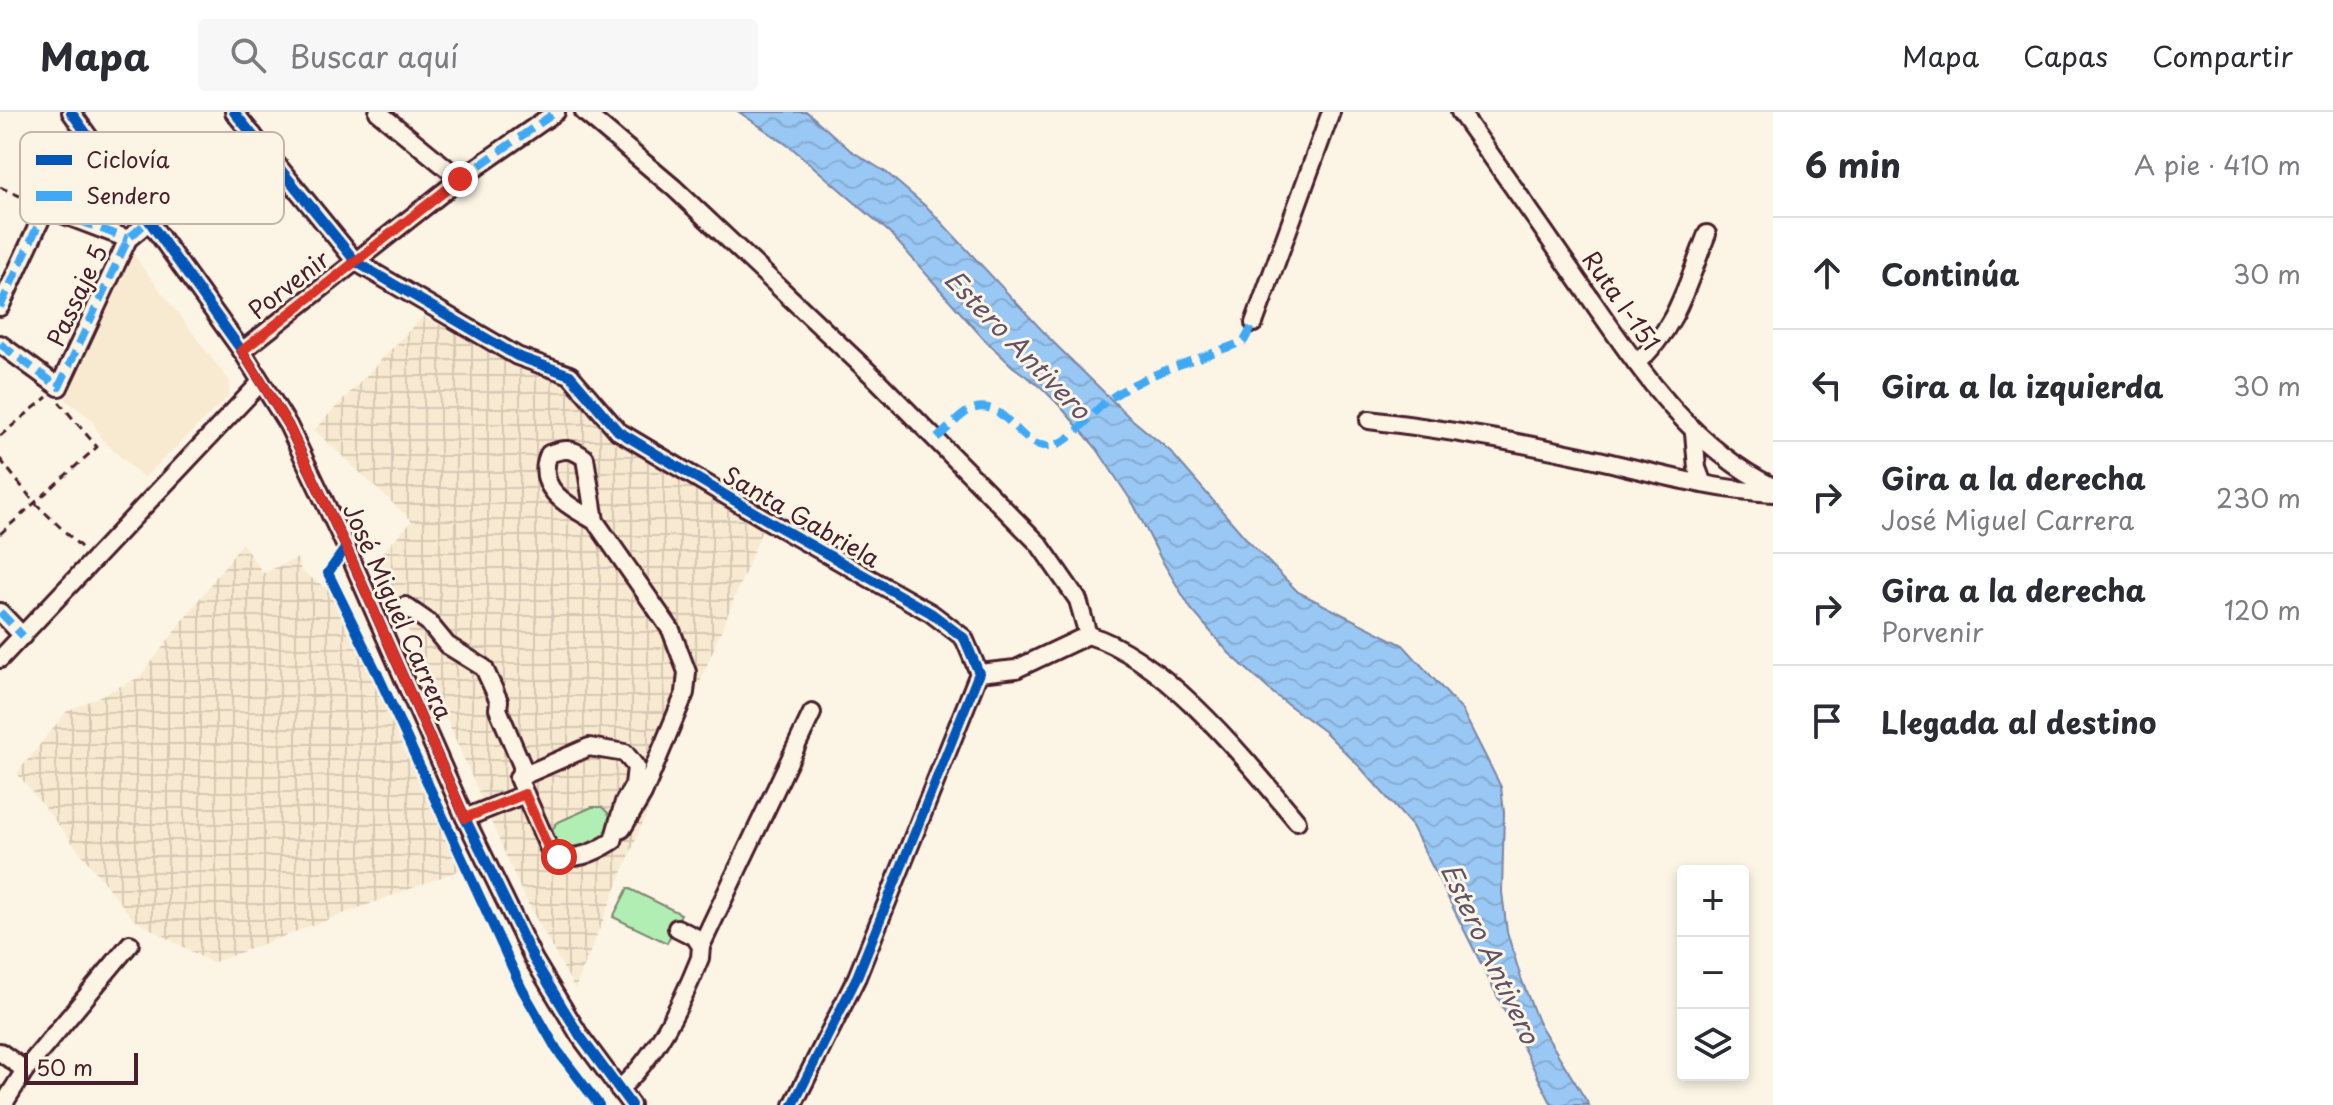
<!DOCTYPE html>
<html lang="es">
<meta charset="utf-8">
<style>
body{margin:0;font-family:"Playpen Sans",sans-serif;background:#f7f7f7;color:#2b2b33}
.controls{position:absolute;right:24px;bottom:24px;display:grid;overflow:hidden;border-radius:8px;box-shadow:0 4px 12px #0003}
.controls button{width:72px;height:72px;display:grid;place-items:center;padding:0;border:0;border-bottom:2px solid #e1e1e2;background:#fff;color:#2b2b33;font:40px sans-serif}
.scale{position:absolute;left:24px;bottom:20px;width:114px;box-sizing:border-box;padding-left:8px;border:4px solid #4a1f2b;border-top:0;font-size:22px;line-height:28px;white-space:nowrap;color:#4a1f2b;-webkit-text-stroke:6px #fcf5e5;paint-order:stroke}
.stop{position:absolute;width:24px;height:24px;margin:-18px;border:6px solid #d93025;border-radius:50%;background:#fff}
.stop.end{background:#d93025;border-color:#fff;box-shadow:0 2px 8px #0008}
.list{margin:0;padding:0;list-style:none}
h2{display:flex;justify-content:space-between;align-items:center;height:104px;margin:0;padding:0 32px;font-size:34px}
h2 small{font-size:26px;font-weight:400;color:#7c7c81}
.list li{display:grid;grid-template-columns:52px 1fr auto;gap:24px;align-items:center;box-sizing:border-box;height:112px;padding:0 32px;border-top:2px solid #e1e1e2}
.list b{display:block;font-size:30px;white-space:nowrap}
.list p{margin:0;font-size:26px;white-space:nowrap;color:#7c7c81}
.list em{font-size:26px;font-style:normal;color:#7c7c81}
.icon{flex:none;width:44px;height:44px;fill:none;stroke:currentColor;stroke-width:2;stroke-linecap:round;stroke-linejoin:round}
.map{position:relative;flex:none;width:1773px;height:993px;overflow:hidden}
header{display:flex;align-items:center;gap:48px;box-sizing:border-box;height:112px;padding:0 40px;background:#fff;border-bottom:2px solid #e1e1e2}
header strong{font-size:38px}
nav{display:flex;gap:44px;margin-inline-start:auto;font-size:28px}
.search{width:560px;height:72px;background:#f7f7f7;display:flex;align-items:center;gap:20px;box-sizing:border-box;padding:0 28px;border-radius:8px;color:#7c7c81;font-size:30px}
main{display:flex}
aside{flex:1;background:#fff}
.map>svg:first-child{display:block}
</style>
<header>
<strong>Mapa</strong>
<div class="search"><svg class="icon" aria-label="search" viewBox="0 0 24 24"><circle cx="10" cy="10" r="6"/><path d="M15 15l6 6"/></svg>Buscar aquí</div>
<nav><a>Mapa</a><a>Capas</a><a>Compartir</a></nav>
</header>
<main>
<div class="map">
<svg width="1773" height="993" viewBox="0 0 1773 993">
<defs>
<pattern id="industrial-grid" width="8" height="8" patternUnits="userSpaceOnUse" patternTransform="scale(2)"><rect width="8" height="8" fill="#f8ead1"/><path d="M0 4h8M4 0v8" fill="none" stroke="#d6c8b4"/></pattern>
<pattern id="water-waves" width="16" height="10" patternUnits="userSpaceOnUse" patternTransform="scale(2)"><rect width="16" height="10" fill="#99c8f4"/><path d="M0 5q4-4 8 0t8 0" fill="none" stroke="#85abd1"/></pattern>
</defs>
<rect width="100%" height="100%" fill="#fcf5e5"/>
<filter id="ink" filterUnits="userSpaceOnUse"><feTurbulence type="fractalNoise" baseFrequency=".0125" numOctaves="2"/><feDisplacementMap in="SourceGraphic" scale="16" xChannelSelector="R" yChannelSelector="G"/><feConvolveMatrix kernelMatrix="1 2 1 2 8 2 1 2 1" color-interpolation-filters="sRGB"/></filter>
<g filter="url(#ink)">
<polygon fill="#f8ead1" points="132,141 230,270 229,284 144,366 102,328 91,307 65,287"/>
<g fill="url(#industrial-grid)">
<polygon points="423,204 505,247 560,267 575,279 612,325 653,352 763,416 575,877 522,781 377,446 412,409 314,318"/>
<polygon points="242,431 263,461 298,446 301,459 334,481 463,757 212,851 133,807 17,661 66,600 140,565"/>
</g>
<g fill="#b1eeb4" stroke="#7e8670" stroke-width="2">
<path d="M 592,695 L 602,695 L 610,703 C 610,706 610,713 609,717 C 605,730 576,741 563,737 C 555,735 553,728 551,721 L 556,711 Z"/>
<polygon points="628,776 681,802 667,831 613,805"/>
</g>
<polygon fill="url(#water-waves)" stroke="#7984a4" stroke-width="2" points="739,0 807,0 850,38 887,61 930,98 1053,230 1128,304 1170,339 1249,430 1298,480 1403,533 1462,598 1501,675 1504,700 1502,780 1507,820 1521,866 1538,910 1589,993 1552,993 1412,714 1360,655 1325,620 1274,582 1229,541 1191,497 1161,447 1134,393 1097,337 1060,294 1042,276 1012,254 983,226 889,120 793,37"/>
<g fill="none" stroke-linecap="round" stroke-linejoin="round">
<defs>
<g id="minor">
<polyline points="71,0 242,239 288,313 346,435 465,706 534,848 580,924 631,993"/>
<polyline points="234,0 356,150 517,244 570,263 618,319 772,411 931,501 964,526 979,561 857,865 793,993"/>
<polyline points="378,0 460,67"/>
<polyline points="584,0 674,76 877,268 1039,432 1078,488 1088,523"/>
<path d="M 1460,0 C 1500,56 1540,113 1579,170 C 1633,247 1685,332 1773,375"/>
<polyline points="0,195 46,96 128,127"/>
<polyline points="1254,211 1331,0"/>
<polyline points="0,232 59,275 128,127 253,23"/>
<polyline points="242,239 460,67 556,0"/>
<path d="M 1636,251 C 1676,219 1688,169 1707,122"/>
<path d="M 1369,308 C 1442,317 1514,329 1586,345 C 1648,359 1710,378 1773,381"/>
<polyline points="1694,320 1697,356 1703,372"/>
<path d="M 595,409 C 569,394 534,377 549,342 C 564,336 572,336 585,346 L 595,409 L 671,518 L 687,560 L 685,581 L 643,682 L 622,717"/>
<path d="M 405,494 L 428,510 L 447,533 L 484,556 L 499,589 L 498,597 L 523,656 L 518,666 L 551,741 C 573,751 594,741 613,729 L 624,690 L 634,673 L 636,655 L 625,641 L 589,635 L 518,666"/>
<polyline points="0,500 23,524"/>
<polyline points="0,547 261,270"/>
<path d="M 979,561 L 1016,557 L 1088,523 C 1165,546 1246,648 1297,709"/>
<polyline points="465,706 525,682"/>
<polyline points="701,834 812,601"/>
<polyline points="0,940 25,958 3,993"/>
<polyline points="25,958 130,832"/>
<path d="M 619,977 C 656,946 682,891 700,846 L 701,834 L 695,825 L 677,816"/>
</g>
</defs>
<use href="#minor" stroke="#4a1f2b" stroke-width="22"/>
<g stroke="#4a1f2b" stroke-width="3" stroke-dasharray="8 6" stroke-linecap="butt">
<polyline points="0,75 33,90"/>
<polyline points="0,324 47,285"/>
<polyline points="0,347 34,390 84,438"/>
<polyline points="0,422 97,335 59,290"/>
</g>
<use href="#minor" stroke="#fcf5e5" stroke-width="16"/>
<g stroke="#3fa9f5" stroke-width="8" stroke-dasharray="16 8" stroke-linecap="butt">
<polyline points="460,67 556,0"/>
<polyline points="0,195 46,96 128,127"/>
<polyline points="0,232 59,275 128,127 148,109"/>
<path d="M 937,326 C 947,318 959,304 970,298 C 1006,283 1017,337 1050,334 C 1074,331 1090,301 1108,288 C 1148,259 1199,248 1244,229 L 1254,211"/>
<polyline points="0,500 23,524"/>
</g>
<defs>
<g id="cycleway">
<polyline points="71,0 242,239 288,313 346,435 465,706 534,848 580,924 631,993"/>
<polyline points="234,0 356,150 517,244 570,263 618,319 772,411 931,501 964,526 979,561 857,865 793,993"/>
<polyline points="346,435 328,461 378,563 522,877 557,938 599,993"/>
</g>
</defs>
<use href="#cycleway" stroke="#fcf5e5" stroke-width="15"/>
<use href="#cycleway" stroke="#0057b8" stroke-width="10"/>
</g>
</g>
<g fill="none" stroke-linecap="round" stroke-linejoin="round" filter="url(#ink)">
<polyline stroke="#d93025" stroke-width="10" points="460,67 242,239 288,313 346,435 465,706 525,682 547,733 551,741 559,745"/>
</g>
<g text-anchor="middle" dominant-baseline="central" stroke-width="6" stroke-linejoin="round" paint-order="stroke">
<g font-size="24" fill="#4a1f2b" stroke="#fcf5e5">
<text transform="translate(288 172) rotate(-38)">Porvenir</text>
<text transform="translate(76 183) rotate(-65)">Passaje 5</text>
<text transform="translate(1622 188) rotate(55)">Ruta I-151</text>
<text transform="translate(802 404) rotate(30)">Santa Gabriela</text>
<text transform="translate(399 499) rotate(66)">José Miguel Carrera</text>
</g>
<g font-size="26" font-style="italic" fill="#625267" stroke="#fcf5e5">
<text transform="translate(1018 232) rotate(46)">Estero Antivero</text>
<text transform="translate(1491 841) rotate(65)">Estero Antivero</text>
</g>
</g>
<rect x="20" y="20" width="264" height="92" rx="12" fill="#fcf5e5" stroke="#c7b5ad" stroke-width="2"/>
<rect x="36" y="43" width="36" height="10" fill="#0057b8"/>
<rect x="36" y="79" width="36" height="10" fill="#3fa9f5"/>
<g font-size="22" fill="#4a1f2b">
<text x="86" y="56">Ciclovía</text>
<text x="86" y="92">Sendero</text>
</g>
</svg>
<div class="controls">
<button>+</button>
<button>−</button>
<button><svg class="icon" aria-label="layers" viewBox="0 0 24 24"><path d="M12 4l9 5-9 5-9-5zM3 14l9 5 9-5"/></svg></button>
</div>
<div class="scale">50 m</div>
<div class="stop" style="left:559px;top:745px"></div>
<div class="stop end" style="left:460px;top:67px"></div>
</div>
<aside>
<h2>6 min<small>A pie · 410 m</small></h2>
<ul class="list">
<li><svg class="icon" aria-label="ahead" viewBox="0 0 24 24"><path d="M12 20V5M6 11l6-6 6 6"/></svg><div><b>Continúa</b></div><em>30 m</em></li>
<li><svg class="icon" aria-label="left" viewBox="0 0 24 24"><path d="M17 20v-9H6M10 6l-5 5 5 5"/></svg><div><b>Gira a la izquierda</b></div><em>30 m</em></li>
<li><svg class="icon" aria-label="right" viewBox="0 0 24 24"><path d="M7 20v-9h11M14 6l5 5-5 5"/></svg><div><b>Gira a la derecha</b><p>José Miguel Carrera</p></div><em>230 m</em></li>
<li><svg class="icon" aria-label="right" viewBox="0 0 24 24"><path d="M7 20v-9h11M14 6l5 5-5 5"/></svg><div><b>Gira a la derecha</b><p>Porvenir</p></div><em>120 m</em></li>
<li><svg class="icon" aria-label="arrive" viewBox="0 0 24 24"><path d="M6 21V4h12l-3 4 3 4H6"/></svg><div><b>Llegada al destino</b></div></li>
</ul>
</aside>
</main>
